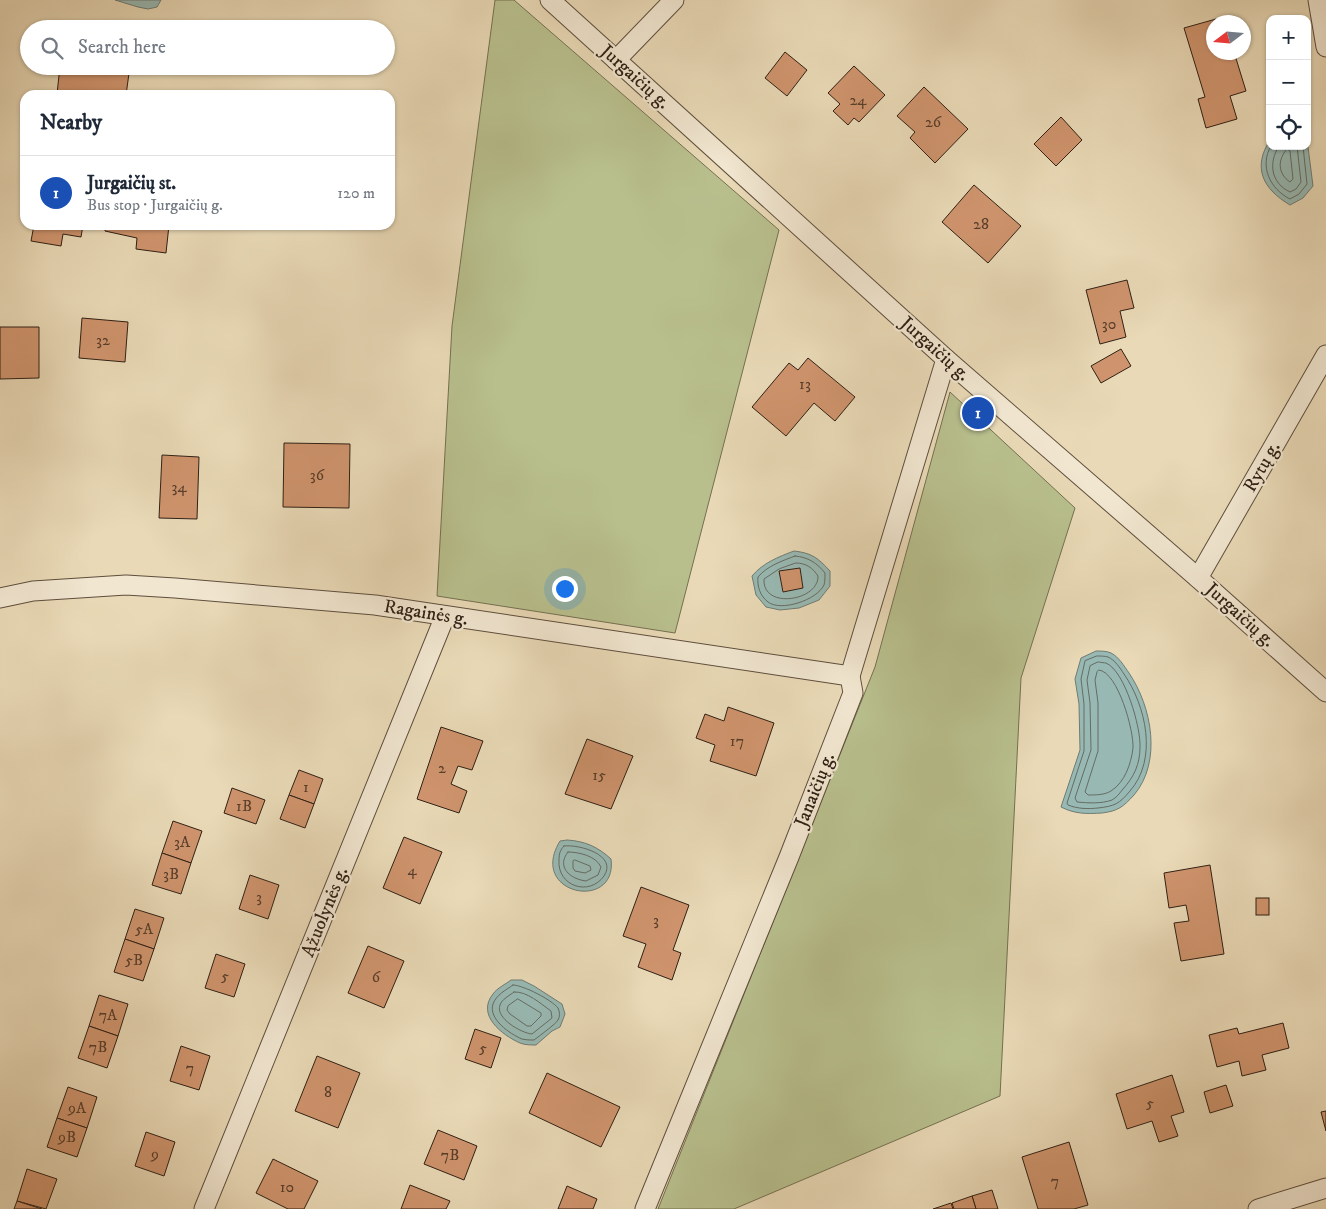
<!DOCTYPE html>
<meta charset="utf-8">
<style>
body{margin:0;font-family:"IM FELL DW Pica",serif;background:#f2f2f3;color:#1f2937}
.controls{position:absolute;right:15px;top:15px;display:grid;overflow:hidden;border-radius:10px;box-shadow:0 1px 4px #0004}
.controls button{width:45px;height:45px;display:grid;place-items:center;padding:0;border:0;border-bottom:1px solid #e0e1e3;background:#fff;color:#1f2937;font:25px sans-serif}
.compass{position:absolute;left:1206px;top:15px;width:45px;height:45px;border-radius:50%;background:#fff;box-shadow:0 1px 4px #0004;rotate:254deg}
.you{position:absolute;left:564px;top:588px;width:18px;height:18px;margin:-12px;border:4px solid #fff;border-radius:50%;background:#1a73e8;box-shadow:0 0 0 8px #1a73e833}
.badge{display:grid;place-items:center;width:32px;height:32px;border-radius:50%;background:#8f2418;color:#fff;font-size:16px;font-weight:700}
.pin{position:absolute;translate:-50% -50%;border:2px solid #fff;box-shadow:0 1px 5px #0006}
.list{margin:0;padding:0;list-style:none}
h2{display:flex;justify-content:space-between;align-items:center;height:65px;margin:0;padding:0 20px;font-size:21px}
h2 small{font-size:16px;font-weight:400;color:#747a83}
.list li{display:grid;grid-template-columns:32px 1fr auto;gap:15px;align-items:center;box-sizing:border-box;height:75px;padding:0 20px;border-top:1px solid #e0e1e3}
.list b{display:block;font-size:19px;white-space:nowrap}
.list p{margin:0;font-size:16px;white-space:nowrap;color:#747a83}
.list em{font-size:16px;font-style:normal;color:#747a83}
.icon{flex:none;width:28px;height:28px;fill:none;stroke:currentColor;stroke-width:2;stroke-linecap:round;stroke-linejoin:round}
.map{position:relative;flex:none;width:1326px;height:1209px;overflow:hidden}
.search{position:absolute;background:#fff;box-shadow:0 1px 4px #0004;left:20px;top:20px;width:375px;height:55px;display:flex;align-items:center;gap:12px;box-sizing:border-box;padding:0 18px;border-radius:28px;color:#747a83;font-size:19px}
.panel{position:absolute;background:#fff;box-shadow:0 1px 4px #0004;left:20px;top:90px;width:375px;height:140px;border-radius:15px}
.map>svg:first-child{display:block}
</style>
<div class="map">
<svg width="1326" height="1209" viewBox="0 0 1326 1209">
<rect width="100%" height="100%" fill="#e9d9b6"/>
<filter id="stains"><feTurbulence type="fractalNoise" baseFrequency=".004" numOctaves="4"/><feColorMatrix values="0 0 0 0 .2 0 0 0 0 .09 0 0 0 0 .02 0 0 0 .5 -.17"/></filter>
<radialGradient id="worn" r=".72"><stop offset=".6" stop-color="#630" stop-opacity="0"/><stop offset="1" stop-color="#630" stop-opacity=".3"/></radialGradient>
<g fill="#b8bf8d" stroke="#747051">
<polygon points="495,0 514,0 779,230 675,633 437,596 452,326"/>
<polygon points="950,392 1075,508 1021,678 1000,1096 734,1209 658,1209 875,667"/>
</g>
<g fill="#98b9b3" stroke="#6e7c74">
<polygon points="115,0 161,0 157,7 148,9 138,7"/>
<path d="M 1307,139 L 1313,186 L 1303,198 L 1290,205 C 1263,189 1252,168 1270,140 L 1270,146 L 1307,146 Z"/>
<path d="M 794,551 C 812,553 818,558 830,571 L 830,586 L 819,600 L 799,608 L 780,610 L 766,607 L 756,595 L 752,576 C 763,563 778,557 794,551 Z"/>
<path d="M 1096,651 C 1101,651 1107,651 1111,653 C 1119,657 1124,666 1129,673 C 1152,707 1162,762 1134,795 C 1123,807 1118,811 1102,813 C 1086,814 1075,814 1061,807 L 1080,750 L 1079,704 L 1075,679 L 1081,658 Z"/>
<path d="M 567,840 C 585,841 598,847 611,859 C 618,912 527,895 560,841 Z"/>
<path d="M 511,980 L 522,980 L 534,986 L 562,1004 L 565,1014 L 560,1027 L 552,1031 L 536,1045 C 531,1045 525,1045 520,1043 C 502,1035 476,1015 493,994 C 497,988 506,984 511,980 Z"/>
</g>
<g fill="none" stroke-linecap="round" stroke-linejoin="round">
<g stroke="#646c64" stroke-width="1">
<path d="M 1271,146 C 1259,166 1270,189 1290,199 L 1299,194 L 1307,184 L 1303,146"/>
<path d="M 1279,146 C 1268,163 1271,183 1290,192 L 1296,189 L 1301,182 L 1297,146"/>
<path d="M 1287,149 L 1290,151 L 1293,179 L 1290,182 C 1278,174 1277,160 1287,149 Z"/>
<path d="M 795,556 C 808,557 817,563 825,573 C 825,577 825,582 824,585 C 817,600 781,612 768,602 C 760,596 757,586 758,577 C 767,566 782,561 795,556 Z"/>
<path d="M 796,563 C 806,563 813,568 818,576 C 819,601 762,610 764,579 L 779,569 Z"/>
<path d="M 1097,656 C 1100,656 1105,656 1108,657 C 1115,660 1120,668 1124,674 C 1146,706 1158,759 1130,791 C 1119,804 1115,806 1098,808 C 1088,809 1078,809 1068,805 L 1067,803 L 1084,751 L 1084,704 L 1081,679 L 1085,661 Z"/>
<path d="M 1098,662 C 1099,662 1105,663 1106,663 C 1125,671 1141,728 1140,747 C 1140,764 1134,777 1123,789 C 1120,793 1116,798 1112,800 C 1101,804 1088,803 1077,802 L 1075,798 L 1091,750 L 1090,703 L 1087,680 L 1090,666 Z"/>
<path d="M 1099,670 C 1118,672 1134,731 1133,748 C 1131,764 1125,782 1111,791 C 1105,795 1095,795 1088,795 L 1085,792 L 1098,751 L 1098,703 L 1095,680 L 1097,672 Z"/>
<path d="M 564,846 C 579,844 618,855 604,876 C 589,897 557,886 559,860 C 559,854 560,850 564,846 Z"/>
<path d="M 568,852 C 579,852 596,856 601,867 L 598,875 L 586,881 C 570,879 556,867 568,852 Z"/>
<polygon points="575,860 590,866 591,870 585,873 575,871 573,868 573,861"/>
<path d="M 513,985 C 523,985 552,1000 558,1008 C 560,1012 560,1017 558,1020 C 557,1023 538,1037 534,1040 C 530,1040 526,1040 522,1039 C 510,1034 488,1019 493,1004 C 496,995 506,990 513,985 Z"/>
<path d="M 514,992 C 527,991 541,1004 551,1011 L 552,1018 L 532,1034 C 521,1033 495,1018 500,1005 C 502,999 509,996 514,992 Z"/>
<polygon points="518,999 541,1013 541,1016 531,1026 527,1026 510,1014 507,1010 508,1006"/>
</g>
</g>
<g fill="#cf946d" stroke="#2f2015">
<polygon points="1216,19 1218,22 1214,22 1214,52 1234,52 1246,91 1230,96 1237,119 1206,128 1198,99 1205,97 1184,28"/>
<polygon points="785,52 807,70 787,96 765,78"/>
<polygon points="60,66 130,66 126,95 57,94"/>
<polygon points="854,66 885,95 859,122 854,118 848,125 833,111 840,104 828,93"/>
<polygon points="924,87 968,129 935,163 910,138 915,132 897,116"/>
<polygon points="1061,117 1082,140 1056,166 1034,144"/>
<polygon points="974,185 1021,226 988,263 942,222"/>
<polygon points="34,225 83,225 81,237 63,234 61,246 31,241"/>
<polygon points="106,225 169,225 166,253 136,249 137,238 105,231"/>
<polygon points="1127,280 1134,308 1120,311 1126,337 1100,344 1086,290"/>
<polygon points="82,318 128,322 125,362 79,358"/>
<polygon points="0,327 39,327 39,378 0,379"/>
<polygon points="1121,349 1131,366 1101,383 1091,366"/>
<polygon points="808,358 855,397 835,421 814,403 786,436 752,407 789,363 798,370"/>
<polygon points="284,443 350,444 349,508 283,507"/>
<polygon points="162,455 199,457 197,519 159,518"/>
<polygon points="800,568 803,588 783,592 779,571"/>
<polygon points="728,707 774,723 756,776 710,761 715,745 696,738 705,714 724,721"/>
<polygon points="441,727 483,741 472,770 458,766 451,784 467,791 459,813 417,799"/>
<polygon points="587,739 633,756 611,809 565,794"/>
<polygon points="299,770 323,779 314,804 289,795"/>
<polygon points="232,788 265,800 256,824 224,813"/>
<polygon points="289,795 314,804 305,828 280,819"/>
<polygon points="173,821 202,831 191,863 162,853"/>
<polygon points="404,837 442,852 420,904 383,888"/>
<polygon points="162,853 191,863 181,894 152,885"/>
<polygon points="1210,865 1224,954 1181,961 1174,923 1189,921 1186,905 1169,908 1164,873"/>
<polygon points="250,875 279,885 268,919 239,909"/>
<polygon points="641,887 689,905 673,950 681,953 672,980 638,967 646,944 623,936"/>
<rect x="1256" y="898" width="13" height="17"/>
<polygon points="135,909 164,918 154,949 125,939"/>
<polygon points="125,939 154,949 143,981 114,972"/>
<polygon points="368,946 404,961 384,1008 348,993"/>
<polygon points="216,954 245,964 234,997 205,988"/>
<polygon points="99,995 128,1004 118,1036 89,1026"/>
<polygon points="1283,1023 1289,1048 1262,1055 1266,1070 1242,1076 1239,1061 1217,1067 1209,1035 1237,1028 1239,1034"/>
<polygon points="89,1026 118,1036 107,1068 78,1058"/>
<polygon points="475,1029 501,1038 491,1068 465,1059"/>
<polygon points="181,1046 210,1056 199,1090 170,1081"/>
<polygon points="317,1056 360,1073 338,1128 295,1111"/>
<polygon points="547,1073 620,1107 601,1147 529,1113"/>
<polygon points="1172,1075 1184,1112 1171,1116 1178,1136 1159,1142 1152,1121 1127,1129 1116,1094"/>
<polygon points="1226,1085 1233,1106 1210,1113 1204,1092"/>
<polygon points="68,1087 97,1097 87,1128 57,1118"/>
<polygon points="1326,1111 1326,1131 1321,1112"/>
<polygon points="57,1118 87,1128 77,1157 47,1147"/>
<polygon points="438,1130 477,1146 464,1180 424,1164"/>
<polygon points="146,1132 175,1142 164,1176 135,1166"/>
<polygon points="1069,1142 1088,1205 1074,1209 1038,1209 1022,1157"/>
<polygon points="273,1159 318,1181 304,1209 288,1209 256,1193"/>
<polygon points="27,1169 57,1179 46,1209 17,1201"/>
<polygon points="410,1185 450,1201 446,1209 401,1209"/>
<polygon points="567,1186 597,1199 593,1209 558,1209"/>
<polygon points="992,1190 998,1209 976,1209 972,1196"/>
<polygon points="972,1196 976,1209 954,1209 952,1203"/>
<polygon points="17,1201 42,1209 14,1209"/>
<polygon points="951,1203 953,1209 933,1209"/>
</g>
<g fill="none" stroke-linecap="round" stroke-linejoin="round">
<defs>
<g id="minor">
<polyline points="550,0 946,359 1198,578 1326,692"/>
<polyline points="1318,0 1326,47"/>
<polyline points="616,60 674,0"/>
<polyline points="1198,578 1326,355"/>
<polyline points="0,598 33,591 126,585 175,588 375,605 850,676"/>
<polyline points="204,1209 445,616"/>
<polyline points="645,1209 789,857 853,693 850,676 853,666 946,359"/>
<polyline points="1258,1209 1326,1188"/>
</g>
</defs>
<use href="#minor" stroke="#5e4e3d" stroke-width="21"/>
<use href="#minor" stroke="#f1e6d0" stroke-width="19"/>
</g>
<g text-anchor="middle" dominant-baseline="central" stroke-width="4.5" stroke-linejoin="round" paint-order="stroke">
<g font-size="16" fill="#573d2b">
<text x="858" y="100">24</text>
<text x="933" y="122">26</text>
<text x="981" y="224">28</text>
<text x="1109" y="324">30</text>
<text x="103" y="340">32</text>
<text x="805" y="384">13</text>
<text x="317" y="475">36</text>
<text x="179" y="487">34</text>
<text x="737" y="741">17</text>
<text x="442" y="768">2</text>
<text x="599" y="775">15</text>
<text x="306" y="787">1</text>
<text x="244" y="806">1B</text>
<text x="182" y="842">3A</text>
<text x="412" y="870">4</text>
<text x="171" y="874">3B</text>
<text x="259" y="897">3</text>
<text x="656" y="920">3</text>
<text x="144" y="929">5A</text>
<text x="134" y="960">5B</text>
<text x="225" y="976">5</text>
<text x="376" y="977">6</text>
<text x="108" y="1015">7A</text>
<text x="98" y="1047">7B</text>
<text x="483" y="1048">5</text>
<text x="190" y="1068">7</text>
<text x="328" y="1092">8</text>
<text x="1150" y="1103">5</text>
<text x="77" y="1108">9A</text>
<text x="67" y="1137">9B</text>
<text x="155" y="1154">9</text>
<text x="450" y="1155">7B</text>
<text x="1055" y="1181">7</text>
<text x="287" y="1187">10</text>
</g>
<g font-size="19" fill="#2f2015" stroke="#f1e6d0">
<text transform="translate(635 77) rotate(42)">Jurgaičių g.</text>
<text transform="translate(935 349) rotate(42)">Jurgaičių g.</text>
<text transform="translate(1262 467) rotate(-60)">Rytų g.</text>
<text transform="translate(426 613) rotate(9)">Ragainės g.</text>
<text transform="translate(1240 615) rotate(42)">Jurgaičių g.</text>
<text transform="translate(815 790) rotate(-68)">Janaičių g.</text>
<text transform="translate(325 912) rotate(-68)">Ąžuolynės g.</text>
</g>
</g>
<rect width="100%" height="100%" filter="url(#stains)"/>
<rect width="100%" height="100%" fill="url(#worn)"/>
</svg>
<div class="controls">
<button>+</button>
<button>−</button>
<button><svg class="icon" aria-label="locate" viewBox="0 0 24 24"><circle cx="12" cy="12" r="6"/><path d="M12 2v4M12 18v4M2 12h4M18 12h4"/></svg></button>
</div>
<svg class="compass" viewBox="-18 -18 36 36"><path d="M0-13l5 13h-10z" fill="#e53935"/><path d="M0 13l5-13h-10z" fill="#747a83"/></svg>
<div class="you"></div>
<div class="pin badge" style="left:978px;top:413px;background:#1a4fb4">1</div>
<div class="search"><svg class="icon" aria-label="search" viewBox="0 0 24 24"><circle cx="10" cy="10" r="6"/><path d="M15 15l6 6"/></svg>Search here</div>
<section class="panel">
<h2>Nearby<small></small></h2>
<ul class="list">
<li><span class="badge" style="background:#1a4fb4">1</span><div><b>Jurgaičių st.</b><p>Bus stop · Jurgaičių g.</p></div><em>120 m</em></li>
</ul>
</section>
</div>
